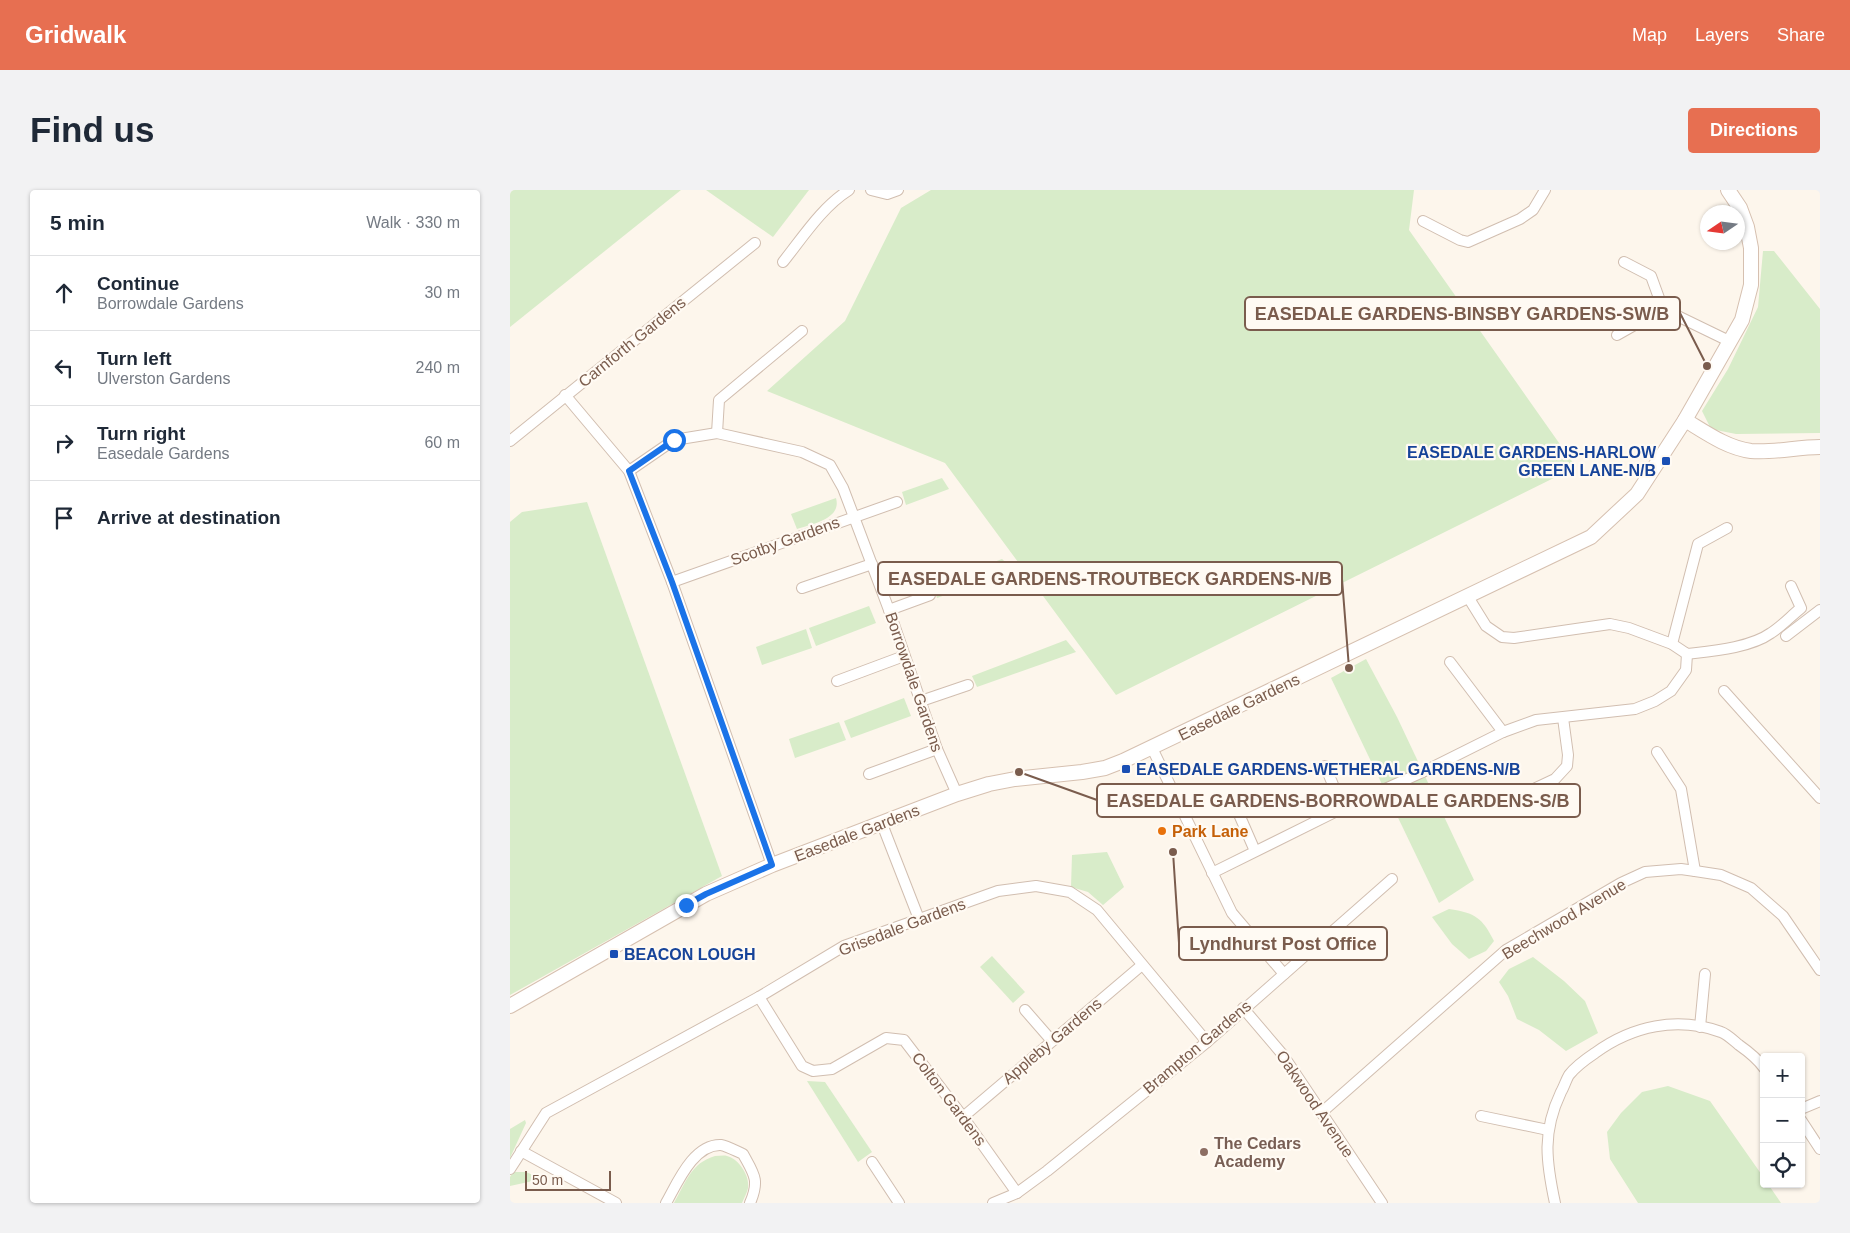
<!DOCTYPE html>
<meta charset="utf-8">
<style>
body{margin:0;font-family:Helvetica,sans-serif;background:#f2f2f3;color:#1f2937}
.controls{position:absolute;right:15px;bottom:15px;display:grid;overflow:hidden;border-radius:5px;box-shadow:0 1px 4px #0004}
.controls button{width:45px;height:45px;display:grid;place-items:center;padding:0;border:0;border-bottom:1px solid #e0e1e3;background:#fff;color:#1f2937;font:25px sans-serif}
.compass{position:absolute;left:1190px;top:15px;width:45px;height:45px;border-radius:50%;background:#fff;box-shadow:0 1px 4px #0004;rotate:257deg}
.scale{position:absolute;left:15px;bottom:12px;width:86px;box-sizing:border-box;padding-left:5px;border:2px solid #7a5c4d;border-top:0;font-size:14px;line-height:18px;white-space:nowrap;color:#7a5c4d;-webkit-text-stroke:4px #fffaf3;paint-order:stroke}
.stop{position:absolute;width:15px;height:15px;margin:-11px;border:4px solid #1a73e8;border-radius:50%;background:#fff}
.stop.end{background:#1a73e8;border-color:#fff;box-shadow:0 1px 5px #0008}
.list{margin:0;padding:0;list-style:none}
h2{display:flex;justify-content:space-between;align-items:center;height:65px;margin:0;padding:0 20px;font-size:21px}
h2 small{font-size:16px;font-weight:400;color:#747a83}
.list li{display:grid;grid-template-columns:32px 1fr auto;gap:15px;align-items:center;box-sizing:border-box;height:75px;padding:0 20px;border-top:1px solid #e0e1e3}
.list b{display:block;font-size:19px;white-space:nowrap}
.list p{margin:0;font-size:16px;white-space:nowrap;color:#747a83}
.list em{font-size:16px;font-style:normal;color:#747a83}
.icon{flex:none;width:28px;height:28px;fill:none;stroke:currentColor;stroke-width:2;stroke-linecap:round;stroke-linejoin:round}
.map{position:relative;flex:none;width:1310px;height:1013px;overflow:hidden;border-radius:5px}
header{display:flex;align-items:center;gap:30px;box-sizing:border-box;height:70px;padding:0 25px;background:#e76f51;color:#fff}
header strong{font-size:24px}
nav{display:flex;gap:28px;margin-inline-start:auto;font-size:18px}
.intro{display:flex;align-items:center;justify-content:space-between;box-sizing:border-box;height:120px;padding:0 30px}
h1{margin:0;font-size:35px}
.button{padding:12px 22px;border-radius:5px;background:#e76f51;color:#fff;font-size:18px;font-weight:700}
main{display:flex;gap:30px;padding:0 30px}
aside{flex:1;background:#fff;border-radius:5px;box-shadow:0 1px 4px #0004}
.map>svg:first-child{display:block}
</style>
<header>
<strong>Gridwalk</strong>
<nav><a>Map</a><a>Layers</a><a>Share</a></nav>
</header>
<div class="intro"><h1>Find us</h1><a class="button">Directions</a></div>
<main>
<aside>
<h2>5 min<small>Walk · 330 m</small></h2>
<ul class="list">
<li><svg class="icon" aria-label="ahead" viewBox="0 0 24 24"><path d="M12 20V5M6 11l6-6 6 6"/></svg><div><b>Continue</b><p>Borrowdale Gardens</p></div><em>30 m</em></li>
<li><svg class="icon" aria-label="left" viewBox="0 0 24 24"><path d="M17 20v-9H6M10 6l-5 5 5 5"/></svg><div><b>Turn left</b><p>Ulverston Gardens</p></div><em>240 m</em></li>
<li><svg class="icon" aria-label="right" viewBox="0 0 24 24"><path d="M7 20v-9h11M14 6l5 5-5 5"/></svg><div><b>Turn right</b><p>Easedale Gardens</p></div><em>60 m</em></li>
<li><svg class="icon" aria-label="arrive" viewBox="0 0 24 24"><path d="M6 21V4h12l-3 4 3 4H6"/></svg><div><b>Arrive at destination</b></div></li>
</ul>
</aside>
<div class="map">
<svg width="1310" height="1013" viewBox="0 0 1310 1013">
<rect width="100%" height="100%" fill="#fdf6ec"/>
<g fill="#d8ecc9">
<polygon points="0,0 171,0 0,137"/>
<polygon points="196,0 299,0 263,47"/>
<polygon points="421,0 904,0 899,40 1066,277 606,505 435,273 257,201 335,131 391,18"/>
<polygon points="1253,61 1264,61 1310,119 1310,243 1226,244 1201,239 1192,221 1218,179 1248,117"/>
<polygon points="432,288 439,299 396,315 392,302"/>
<path d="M 326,308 C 332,329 302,334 287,339 L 281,324 Z"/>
<polygon points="77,312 212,686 0,805 0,332 12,322"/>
<polygon points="492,369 504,380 427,408 423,395"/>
<polygon points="359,416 366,433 306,456 299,438"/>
<polygon points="296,439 302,458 252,475 246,457"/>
<polygon points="556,450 566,462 467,497 462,486"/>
<polygon points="856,469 887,527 964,690 929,713 821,488"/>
<polygon points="394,508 401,526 341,548 334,531"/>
<polygon points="329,532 336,550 285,568 279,549"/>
<polygon points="597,662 614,697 593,715 578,702 561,697 562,665"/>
<path d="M 939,719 C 966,723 972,728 984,751 L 976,761 L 959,769 L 942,754 L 922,727 Z"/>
<polygon points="482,766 515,802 503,813 470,777"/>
<polygon points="1023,767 1054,791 1075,811 1088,843 1056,861 1029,840 1007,829 998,806 989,792 999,779"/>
<polygon points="297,891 315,892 362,962 348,972"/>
<polygon points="1158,896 1200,911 1254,988 1254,994 1258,994 1271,1013 1128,1013 1100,969 1097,942 1111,923 1132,902"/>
<polygon points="15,930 16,933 0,968 0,939"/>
<path d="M 205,966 C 209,966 214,965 217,966 C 229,969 240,986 238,998 C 237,1003 234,1008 232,1013 L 164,1013 C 176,992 181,973 205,966 Z"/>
<polygon points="3,982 16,982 32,989 0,996 0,987"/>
</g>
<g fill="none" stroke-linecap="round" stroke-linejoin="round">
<defs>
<g id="street">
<polyline points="361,0 377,4 388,0"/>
<polyline points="913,31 950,50 958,52 1010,29 1023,20 1035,0"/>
<path d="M 273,72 C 293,47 312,17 339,0"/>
<polyline points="1114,72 1141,86 1153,119 1219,151"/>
<polyline points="1107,145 1153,119"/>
<polyline points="55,205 119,281 162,392 262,675"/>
<polyline points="207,243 209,210 292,141"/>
<polyline points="0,251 245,53"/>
<polyline points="119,281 164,250 207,243 292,262 320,275 333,298 344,327 379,420 427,559 447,604"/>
<polyline points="162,392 387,312"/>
<polyline points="292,398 362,374"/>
<path d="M 958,407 L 976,436 L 992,447 L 1004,448 L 1100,434 L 1119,438 L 1162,454 L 1177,464 C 1202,461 1240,458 1261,443 C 1272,436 1281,426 1291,418 L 1281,396"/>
<polyline points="379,420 420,405"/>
<polyline points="1276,446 1310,420"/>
<polyline points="1162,454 1188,354 1217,338"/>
<polyline points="940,472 993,542"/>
<polyline points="327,491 394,466"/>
<polyline points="1214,501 1310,608"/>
<polyline points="411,511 458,495"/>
<polyline points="642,558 722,723 774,784"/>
<polyline points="1147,562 1171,599 1185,681"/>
<polyline points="815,576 833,618"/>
<polyline points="359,584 427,559"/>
<polyline points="996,612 1045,589 1057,576 1058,565 1053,528"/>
<polyline points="728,622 745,661"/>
<polyline points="372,634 409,729"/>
<polyline points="702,683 833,618 917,580 993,542 1026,530 1125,519 1145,511 1161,501 1176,480 1177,464"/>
<polyline points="249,807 292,876 303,881 322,879 376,848 394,850 453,927 507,1003"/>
<polyline points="733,818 773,865 872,1013"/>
<polyline points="515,820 542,851"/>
<polyline points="1190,837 1195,784"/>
<polyline points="1291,919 1310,911"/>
<polyline points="811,923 996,760 1111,693 1135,682 1171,679 1185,681 1211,685 1241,698 1273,726 1310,780"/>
<polyline points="971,926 1038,940"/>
<polyline points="453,927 632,775"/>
<polyline points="1291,930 1310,959"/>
<polyline points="11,961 106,1013"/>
<polyline points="362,972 389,1013"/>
<polyline points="0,979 36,923 249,807 334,756 488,701 526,696 560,702 587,720 697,852"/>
<path d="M 156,1013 C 167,994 183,954 211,955 C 217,956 226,961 233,964 C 244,984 250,990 240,1013"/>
<polyline points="483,1013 507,1003 537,981 697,852 882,689"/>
<path d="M 1045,1013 C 1036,971 1032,942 1051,902 C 1054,897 1056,890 1059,885 C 1066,876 1076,869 1085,863 C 1122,836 1167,826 1211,842 C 1217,844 1224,851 1229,855 C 1239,862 1247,868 1254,878"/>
</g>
<g id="secondary">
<path d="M 1175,230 C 1195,242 1217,258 1241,261 C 1264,263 1287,257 1310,257"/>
<polyline points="0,816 196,704 262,675 447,604 479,594 505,589 572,582 595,578 613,571 1081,347 1127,304 1175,230 1232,130 1241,95 1241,58 1237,37 1230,18 1218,0"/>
</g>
</defs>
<use href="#street" stroke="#d1beb0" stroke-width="12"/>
<use href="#secondary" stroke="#d6c0b0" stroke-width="16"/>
<use href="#street" stroke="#fff" stroke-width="10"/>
<use href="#secondary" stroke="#fff" stroke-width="14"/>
</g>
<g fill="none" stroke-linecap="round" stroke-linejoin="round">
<polyline stroke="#1a73e8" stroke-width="6" points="164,250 119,281 162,392 262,675 196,704 176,715"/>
</g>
<g fill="#1a4fb4" stroke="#fffaf3" stroke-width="2">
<rect x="1151" y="266" width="10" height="10" rx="2.5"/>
<rect x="611" y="574" width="10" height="10" rx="2.5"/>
<rect x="99" y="759" width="10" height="10" rx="2.5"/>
</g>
<circle fill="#e8710a" stroke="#fffaf3" stroke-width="2" cx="652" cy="641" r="5"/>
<circle fill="#8d6e63" stroke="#fffaf3" stroke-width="2" cx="694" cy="962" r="5"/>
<g text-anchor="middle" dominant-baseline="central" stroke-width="4.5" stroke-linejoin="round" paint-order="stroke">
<g font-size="16" fill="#7a5c4d" stroke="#fffaf3">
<text transform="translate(122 152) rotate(-39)">Carnforth Gardens</text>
<text transform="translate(275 351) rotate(-20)">Scotby Gardens</text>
<text transform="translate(404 492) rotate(71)">Borrowdale Gardens</text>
<text transform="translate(729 517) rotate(-26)">Easedale Gardens</text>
<text transform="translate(347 643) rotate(-21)">Easedale Gardens</text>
<text transform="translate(1054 729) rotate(-31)">Beechwood Avenue</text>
<text transform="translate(392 737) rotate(-21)">Grisedale Gardens</text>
<text transform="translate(542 851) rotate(-40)">Appleby Gardens</text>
<text transform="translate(687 857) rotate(-40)">Brampton Gardens</text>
<text transform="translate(439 909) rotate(53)">Colton Gardens</text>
<text transform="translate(805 914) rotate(56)">Oakwood Avenue</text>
</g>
<g font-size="16" font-weight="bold" fill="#164399" stroke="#fffaf3" text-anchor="start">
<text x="1146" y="262" text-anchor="end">EASEDALE GARDENS-HARLOW<tspan x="1146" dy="18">GREEN LANE-N/B</tspan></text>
<text x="626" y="579">EASEDALE GARDENS-WETHERAL GARDENS-N/B</text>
<text x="114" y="764">BEACON LOUGH</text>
</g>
<g font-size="16" font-weight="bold" fill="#c56008" stroke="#fffaf3" text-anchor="start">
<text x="662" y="641">Park Lane</text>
</g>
<g font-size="16" font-weight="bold" fill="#785e54" stroke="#fffaf3" text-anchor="start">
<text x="704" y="953">The Cedars<tspan x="704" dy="18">Academy</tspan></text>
</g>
</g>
<path fill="none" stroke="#7a5c4d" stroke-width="2" d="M1197 176L1170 123M839 478L832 389M509 582L587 610M663 662L669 753"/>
<g fill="#7a5c4d" stroke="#fffaf3" stroke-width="2">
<circle cx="1197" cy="176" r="5"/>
<circle cx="839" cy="478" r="5"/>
<circle cx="509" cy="582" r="5"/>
<circle cx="663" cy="662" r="5"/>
</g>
<g fill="#fffaf3" stroke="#7a5c4d" stroke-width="2">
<rect x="735" y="107" width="435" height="33" rx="5"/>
<rect x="368" y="372" width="464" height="33" rx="5"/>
<rect x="587" y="594" width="483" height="33" rx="5"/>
<rect x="669" y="737" width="208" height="33" rx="5"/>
</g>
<g font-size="18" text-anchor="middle" font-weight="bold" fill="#7a5c4d">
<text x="952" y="130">EASEDALE GARDENS-BINSBY GARDENS-SW/B</text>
<text x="600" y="395">EASEDALE GARDENS-TROUTBECK GARDENS-N/B</text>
<text x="828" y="617">EASEDALE GARDENS-BORROWDALE GARDENS-S/B</text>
<text x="773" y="760">Lyndhurst Post Office</text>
</g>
</svg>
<div class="controls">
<button>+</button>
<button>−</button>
<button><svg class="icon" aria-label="locate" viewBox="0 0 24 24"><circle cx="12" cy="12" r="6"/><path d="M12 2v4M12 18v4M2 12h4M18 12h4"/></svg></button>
</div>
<svg class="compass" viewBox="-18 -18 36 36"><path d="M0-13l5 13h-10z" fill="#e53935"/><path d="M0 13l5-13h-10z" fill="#747a83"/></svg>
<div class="scale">50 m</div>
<div class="stop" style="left:164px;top:250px"></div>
<div class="stop end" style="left:176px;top:715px"></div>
</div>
</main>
